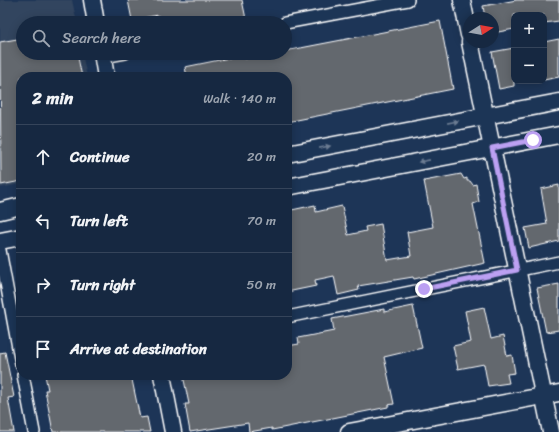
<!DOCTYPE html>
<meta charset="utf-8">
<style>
body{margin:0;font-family:Sriracha,sans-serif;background:#1f3048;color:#f1f3f6}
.controls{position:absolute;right:12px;top:12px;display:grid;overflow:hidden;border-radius:8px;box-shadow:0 2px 10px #0003}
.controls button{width:36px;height:36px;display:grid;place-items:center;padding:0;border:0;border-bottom:1px solid #35445a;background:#162841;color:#f1f3f6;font:20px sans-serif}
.compass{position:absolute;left:463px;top:12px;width:36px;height:36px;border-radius:50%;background:#162841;box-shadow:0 2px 10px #0003;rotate:79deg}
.stop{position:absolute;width:12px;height:12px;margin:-9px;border:3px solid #bca0f2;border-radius:50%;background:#fff}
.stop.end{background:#bca0f2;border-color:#fff;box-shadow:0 1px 4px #0008}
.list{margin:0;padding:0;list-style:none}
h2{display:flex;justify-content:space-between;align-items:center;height:52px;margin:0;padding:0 16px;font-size:17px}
h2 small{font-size:13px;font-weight:400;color:#9ea6b1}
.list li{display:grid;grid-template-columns:26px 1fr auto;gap:12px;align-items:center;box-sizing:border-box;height:64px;padding:0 16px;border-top:1px solid #35445a}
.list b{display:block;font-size:15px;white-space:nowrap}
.list em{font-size:13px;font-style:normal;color:#9ea6b1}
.icon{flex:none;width:22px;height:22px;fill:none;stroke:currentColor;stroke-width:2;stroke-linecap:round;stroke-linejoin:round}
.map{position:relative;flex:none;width:559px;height:432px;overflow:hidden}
.search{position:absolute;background:#162841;box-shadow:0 2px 10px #0003;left:16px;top:16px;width:276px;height:44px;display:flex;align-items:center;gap:10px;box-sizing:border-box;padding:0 14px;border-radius:22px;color:#9ea6b1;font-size:15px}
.panel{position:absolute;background:#162841;box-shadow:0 2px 10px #0003;left:16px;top:72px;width:276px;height:308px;border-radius:16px}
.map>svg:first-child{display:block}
</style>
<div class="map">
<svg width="559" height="432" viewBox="0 0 559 432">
<rect width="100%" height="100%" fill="#1d3557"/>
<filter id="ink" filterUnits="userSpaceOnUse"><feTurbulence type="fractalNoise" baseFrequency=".025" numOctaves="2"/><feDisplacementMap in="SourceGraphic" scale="8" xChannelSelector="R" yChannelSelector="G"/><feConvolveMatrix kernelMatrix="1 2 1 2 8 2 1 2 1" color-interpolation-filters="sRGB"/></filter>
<g filter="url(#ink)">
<polygon fill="#32445e" points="0,0 72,0 77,23 23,23 23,53 82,53 87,77 21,77 21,184 0,188"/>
<g fill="#63676e" stroke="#fff">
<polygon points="128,0 242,0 246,19 226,23 160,23 158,15 132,20"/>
<polygon points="517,0 559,0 559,21 544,23 544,15 514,15 514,29 493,33 493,18 485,18 483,6"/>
<polygon points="440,21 453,89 287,122 287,77 187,77 185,67 244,55 245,59 275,53 285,53 285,51"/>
<polygon points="23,38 23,53 77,53 82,77 21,77 21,181 1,185 0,42"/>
<polygon points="559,39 559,77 544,80 544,42"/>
<polygon points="514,48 514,86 499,89 492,52"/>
<polygon points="461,174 464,179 467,178 467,181 470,181 473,185 476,184 479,202 473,204 485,263 414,279 413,277 358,286 359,290 338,295 334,276 315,280 316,286 287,292 287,211 315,205 316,212 342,206 348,235 366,231 365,227 381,224 387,260 411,256 407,232 433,227 424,181"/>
<polygon points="559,185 559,241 529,248 525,228 547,224 541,189"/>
<polygon points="559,284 559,330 546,332 537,288"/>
<polygon points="413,306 422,348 384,357 394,404 388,405 388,407 272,430 272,428 249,432 248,423 190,432 185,404 189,404 183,375 287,375 287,346 299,344 298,338 334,331 332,319 384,309 384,312"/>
<polygon points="484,307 491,339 503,336 507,356 512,355 515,373 507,374 509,383 488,386 484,364 458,369 453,346 471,342 465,311"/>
<polygon points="5,352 14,397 8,398 14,432 0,432 0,353"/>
<polygon points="45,375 131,375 140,418 147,417 150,432 53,432 45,390 48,390"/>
</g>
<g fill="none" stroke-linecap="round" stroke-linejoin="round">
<defs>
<g id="street">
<polyline points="285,23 408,0"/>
<polyline points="103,57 125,53"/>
<polyline points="0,250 21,364"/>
<polyline points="287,317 559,262"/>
<polyline points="23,375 34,432"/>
</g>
<g id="secondary">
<polyline points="92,0 96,23"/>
<polyline points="462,0 469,35"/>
<polyline points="470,42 551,432"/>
<polyline points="102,53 106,77"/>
<polyline points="287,154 559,102"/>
<polyline points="287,187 559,135"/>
<polyline points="0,211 21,206"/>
<polyline points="0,241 21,237"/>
<polyline points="162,375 173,432"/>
<polyline points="349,432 559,393"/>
</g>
</defs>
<use href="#street" stroke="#fff" stroke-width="14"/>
<use href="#secondary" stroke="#fff" stroke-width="19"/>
<use href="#street" stroke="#1d3557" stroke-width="11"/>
<use href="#secondary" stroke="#1d3557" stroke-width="16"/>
</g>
<defs><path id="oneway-solid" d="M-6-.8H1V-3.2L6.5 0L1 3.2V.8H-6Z"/></defs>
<g fill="#6c7c92">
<use href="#oneway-solid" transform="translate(453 122) rotate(-11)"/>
<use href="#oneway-solid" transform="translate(325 147) rotate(-11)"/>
<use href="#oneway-solid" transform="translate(424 161) rotate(169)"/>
</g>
</g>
<g fill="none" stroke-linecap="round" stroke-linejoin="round" filter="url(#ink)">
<polyline stroke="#bca0f2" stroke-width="5" points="424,289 517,270 492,148 533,140"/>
</g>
</svg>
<div class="controls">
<button>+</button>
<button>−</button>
</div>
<svg class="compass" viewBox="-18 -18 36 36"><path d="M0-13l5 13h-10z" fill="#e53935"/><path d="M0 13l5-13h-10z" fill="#9ea6b1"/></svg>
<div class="stop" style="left:533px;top:140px"></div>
<div class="stop end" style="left:424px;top:289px"></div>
<div class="search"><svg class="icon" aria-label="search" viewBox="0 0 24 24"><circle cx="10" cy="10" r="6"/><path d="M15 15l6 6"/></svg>Search here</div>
<section class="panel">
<h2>2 min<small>Walk · 140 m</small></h2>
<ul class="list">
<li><svg class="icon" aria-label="ahead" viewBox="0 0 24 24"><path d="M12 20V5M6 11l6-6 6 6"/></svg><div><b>Continue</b></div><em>20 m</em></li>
<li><svg class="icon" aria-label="left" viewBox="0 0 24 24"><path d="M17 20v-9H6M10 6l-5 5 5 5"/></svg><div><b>Turn left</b></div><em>70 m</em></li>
<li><svg class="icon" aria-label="right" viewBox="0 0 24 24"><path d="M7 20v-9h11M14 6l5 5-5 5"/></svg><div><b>Turn right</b></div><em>50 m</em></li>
<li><svg class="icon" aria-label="arrive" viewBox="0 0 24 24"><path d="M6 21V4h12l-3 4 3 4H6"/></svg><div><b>Arrive at destination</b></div></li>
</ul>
</section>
</div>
